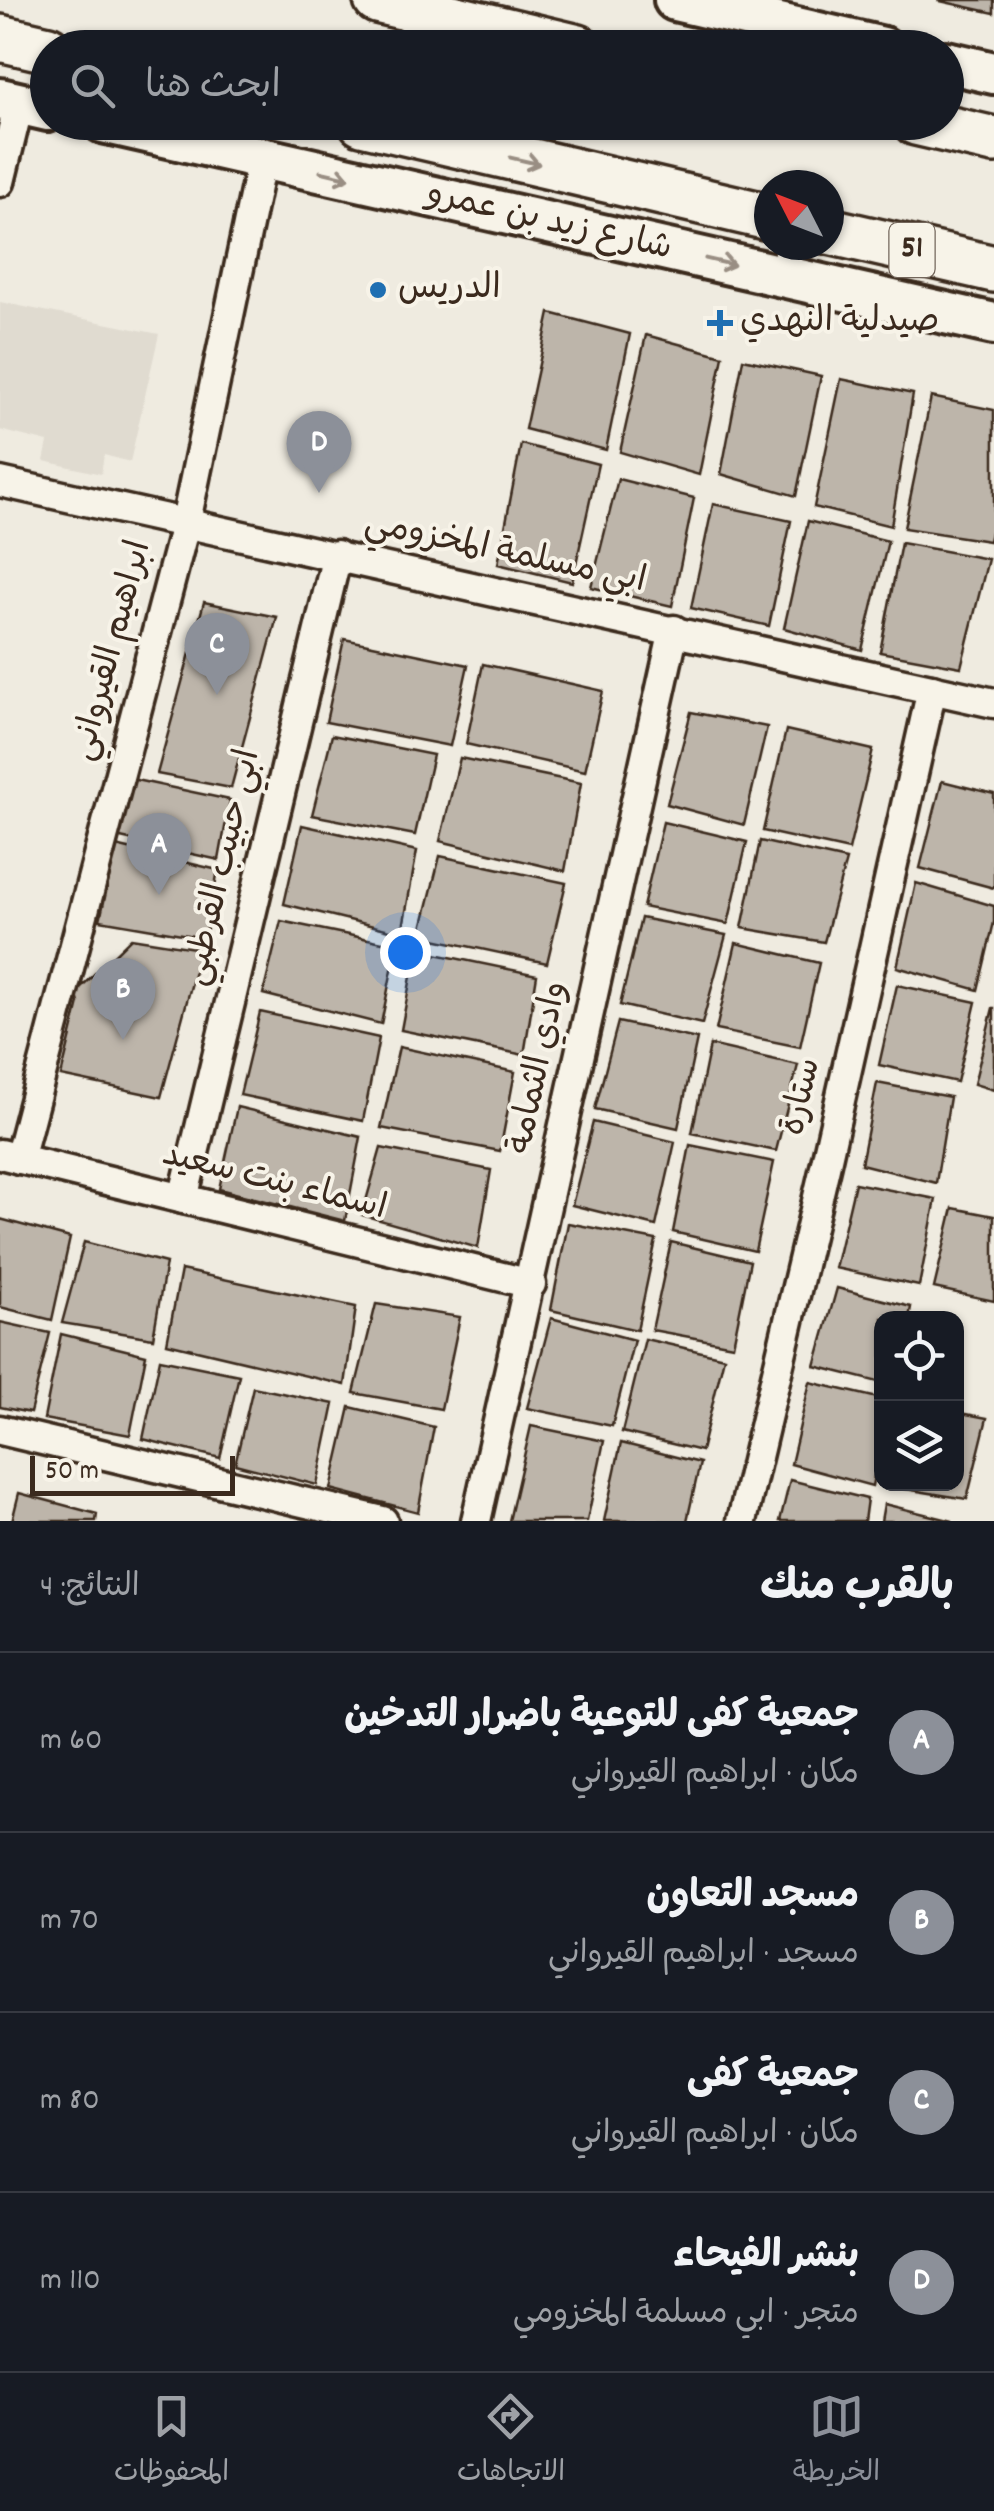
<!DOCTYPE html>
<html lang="ar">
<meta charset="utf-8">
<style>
body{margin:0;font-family:Dekko,"Playpen Sans Arabic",sans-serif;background:#20242c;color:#f1f3f6;direction:rtl}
.controls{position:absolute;right:30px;bottom:30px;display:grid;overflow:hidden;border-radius:20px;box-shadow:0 2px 8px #0004}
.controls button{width:90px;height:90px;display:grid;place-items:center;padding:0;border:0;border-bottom:2px solid #363941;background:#171b24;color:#f1f3f6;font:50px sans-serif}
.compass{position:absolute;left:754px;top:170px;width:90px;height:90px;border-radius:50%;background:#171b24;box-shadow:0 2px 8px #0004;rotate:312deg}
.scale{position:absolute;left:30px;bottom:25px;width:205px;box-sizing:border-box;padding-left:10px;border:5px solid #3b2a1e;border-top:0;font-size:28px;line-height:35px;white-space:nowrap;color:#3b2a1e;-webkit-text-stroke:8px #f7f3e8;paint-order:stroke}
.you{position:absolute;left:405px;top:952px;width:35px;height:35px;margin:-25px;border:8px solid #fff;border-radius:50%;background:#1a73e8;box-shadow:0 0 0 15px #1a73e833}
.badge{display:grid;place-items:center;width:65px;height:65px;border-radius:50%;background:#8c9099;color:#fff;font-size:32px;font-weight:700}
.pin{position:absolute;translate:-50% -82px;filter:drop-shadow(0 2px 5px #0008)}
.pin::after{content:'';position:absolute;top:52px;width:35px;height:30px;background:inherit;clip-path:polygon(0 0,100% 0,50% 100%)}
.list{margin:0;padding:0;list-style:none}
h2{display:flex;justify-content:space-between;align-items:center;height:130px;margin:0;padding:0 40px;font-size:42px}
h2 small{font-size:32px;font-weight:400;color:#9ea1a6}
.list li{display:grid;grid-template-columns:65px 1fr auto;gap:30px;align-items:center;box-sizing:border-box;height:180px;padding:0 40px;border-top:2px solid #363941}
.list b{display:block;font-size:38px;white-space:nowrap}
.list p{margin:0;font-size:32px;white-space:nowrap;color:#9ea1a6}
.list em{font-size:32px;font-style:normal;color:#9ea1a6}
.icon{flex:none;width:55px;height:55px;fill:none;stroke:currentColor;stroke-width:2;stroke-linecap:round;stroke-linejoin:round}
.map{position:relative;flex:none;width:994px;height:1521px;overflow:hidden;direction:ltr}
.search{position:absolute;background:#171b24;box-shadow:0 2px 8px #0004;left:30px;right:30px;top:30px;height:110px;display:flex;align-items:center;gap:25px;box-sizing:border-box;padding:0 35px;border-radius:55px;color:#9ea1a6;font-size:38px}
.sheet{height:850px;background:#171b24}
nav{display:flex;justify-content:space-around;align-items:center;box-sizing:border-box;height:140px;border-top:2px solid #363941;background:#171b24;font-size:28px;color:#9ea1a6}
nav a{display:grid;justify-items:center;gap:5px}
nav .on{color:#8c9099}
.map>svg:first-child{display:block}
</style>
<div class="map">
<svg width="994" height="1521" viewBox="0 0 994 1521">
<rect width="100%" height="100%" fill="#efebe0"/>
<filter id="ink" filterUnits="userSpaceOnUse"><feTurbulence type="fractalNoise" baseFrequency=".01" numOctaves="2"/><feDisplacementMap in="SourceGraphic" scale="20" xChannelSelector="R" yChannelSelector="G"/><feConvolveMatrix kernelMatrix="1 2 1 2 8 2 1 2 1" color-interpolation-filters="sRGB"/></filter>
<g filter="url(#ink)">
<polygon fill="#e0dbd0" points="0,302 159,334 130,462 104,455 101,474 44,461 48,442 0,430"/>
<g fill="#bdb5aa" stroke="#3b2a1e" stroke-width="2.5">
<polygon points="994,0 994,13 940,1 941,0"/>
<polygon points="550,313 630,334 606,450 525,429"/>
<polygon points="646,335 723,356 699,475 620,452"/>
<polygon points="743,359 821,376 796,496 721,474"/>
<polygon points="841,379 913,394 891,526 814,507"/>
<polygon points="931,397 994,410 994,518 989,541 904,528"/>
<polygon points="521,444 598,464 572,582 498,564"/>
<polygon points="618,479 694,498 672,606 591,587"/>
<polygon points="713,504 791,521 769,626 691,608"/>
<polygon points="808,521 888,541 862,650 784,628"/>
<polygon points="901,543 988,559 961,667 880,652"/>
<polygon points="204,602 277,617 231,788 157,774"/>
<polygon points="344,639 468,665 450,746 326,722"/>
<polygon points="483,664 603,691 585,771 466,744"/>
<polygon points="691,712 767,727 744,825 667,804"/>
<polygon points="786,730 873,750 849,850 763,831"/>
<polygon points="332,735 433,755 415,835 312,815"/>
<polygon points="460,758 581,783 565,871 440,841"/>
<polygon points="131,779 230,800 219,860 116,837"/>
<polygon points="942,781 994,794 994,888 920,868"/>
<polygon points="663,822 747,842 728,924 643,907"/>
<polygon points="302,825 417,851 402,933 284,904"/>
<polygon points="760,841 846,860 824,942 742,928"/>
<polygon points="116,846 218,870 205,938 100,920"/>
<polygon points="440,856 566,883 547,963 420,936"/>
<polygon points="916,883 994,906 994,922 978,990 897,967"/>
<polygon points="641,918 726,935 702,1024 620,1005"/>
<polygon points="281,921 397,945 381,1024 263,994"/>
<polygon points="131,938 201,949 161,1097 61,1076 79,1003 76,992"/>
<polygon points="736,943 819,963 800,1047 716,1030"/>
<polygon points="416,950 537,975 524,1055 401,1030"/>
<polygon points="897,985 976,1002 957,1082 879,1065"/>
<polygon points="993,1008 994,1008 994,1090 974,1084"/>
<polygon points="260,1012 379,1038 363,1121 240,1095"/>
<polygon points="618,1022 697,1039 678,1128 595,1109"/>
<polygon points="710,1045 798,1065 776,1151 692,1133"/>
<polygon points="399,1047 515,1072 500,1151 381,1128"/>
<polygon points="877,1083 950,1097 936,1183 861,1164"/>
<polygon points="237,1107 361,1137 345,1221 219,1189"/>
<polygon points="593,1122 675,1142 656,1226 572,1205"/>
<polygon points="690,1145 774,1162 755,1251 673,1232"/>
<polygon points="381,1148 491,1170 478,1248 362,1215"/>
<polygon points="855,1183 936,1199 919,1286 835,1268"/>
<polygon points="953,1208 994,1216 994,1301 934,1288"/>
<polygon points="0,1219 70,1238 52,1320 0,1307"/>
<polygon points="568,1223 656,1240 637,1330 551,1310"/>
<polygon points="84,1242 166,1263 153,1338 62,1323"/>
<polygon points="671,1242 750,1261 733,1345 652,1330"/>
<polygon points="181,1270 356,1307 345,1385 167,1343"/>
<polygon points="837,1288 911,1307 909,1318 882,1318 882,1383 815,1366"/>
<polygon points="376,1304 460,1317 441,1409 354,1393"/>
<polygon points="551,1318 634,1340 612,1426 527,1408"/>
<polygon points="0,1322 50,1333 30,1413 0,1407"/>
<polygon points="61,1334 146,1355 130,1435 44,1419"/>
<polygon points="645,1339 724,1357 701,1451 622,1432"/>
<polygon points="160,1359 239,1375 220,1458 143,1439"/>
<polygon points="810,1382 882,1399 882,1435 872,1486 791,1464"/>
<polygon points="253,1387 334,1404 317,1485 235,1464"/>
<polygon points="350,1407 434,1427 418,1512 331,1489"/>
<polygon points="956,1412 987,1418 967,1499 887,1486 888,1484 956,1484"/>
<polygon points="531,1426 604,1441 587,1521 509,1521"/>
<polygon points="621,1443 700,1463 687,1521 604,1521"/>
<polygon points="790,1480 867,1499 864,1521 780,1521"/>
<polygon points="19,1493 97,1514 96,1521 12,1521"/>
<polygon points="884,1504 953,1521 881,1521"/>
</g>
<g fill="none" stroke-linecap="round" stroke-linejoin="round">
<defs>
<g id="minor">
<polyline points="0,182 19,104"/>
<polyline points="785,277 790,245"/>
<polyline points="0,482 994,703"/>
<polyline points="0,1154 531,1284"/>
<polyline points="19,1159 186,521 262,158"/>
<polyline points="183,1199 337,555"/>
<polyline points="0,1430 383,1521"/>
<polyline points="476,1521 674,630"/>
<polyline points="742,1521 826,1163 932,689"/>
</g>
<g id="secondary">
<polyline points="675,0 883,48"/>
<polyline points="946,62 994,73"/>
<polyline points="0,99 48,110"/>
<polyline points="103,122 994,324"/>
</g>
<g id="primary">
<polyline points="377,0 578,48"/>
<polyline points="0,38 48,49"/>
<polyline points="362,122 769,217"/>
<polyline points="916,122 994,140"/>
<polyline points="829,231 994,269"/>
</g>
</defs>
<use href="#minor" stroke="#3b2a1e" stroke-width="35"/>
<use href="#secondary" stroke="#3b2a1e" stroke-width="48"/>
<use href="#primary" stroke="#3b2a1e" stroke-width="52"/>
<use href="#minor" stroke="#f7f3e8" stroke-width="28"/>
<use href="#secondary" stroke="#f7f3e8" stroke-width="40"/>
<use href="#primary" stroke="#f7f3e8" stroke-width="45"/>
</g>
<defs><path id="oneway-shaft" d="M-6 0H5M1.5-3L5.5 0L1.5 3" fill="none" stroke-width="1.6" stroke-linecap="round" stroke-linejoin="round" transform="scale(2.5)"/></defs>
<g stroke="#998e83">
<use href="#oneway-shaft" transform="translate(525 161) rotate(13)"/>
<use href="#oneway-shaft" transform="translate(335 175) rotate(13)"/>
<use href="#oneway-shaft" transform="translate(720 262) rotate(13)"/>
</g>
</g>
<g fill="#1f6fb2" stroke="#f7f3e8" stroke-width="4">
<circle cx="378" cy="290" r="10"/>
<path d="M715 308h10v10h10v10h-10v10h-10v-10h-10v-10h10z"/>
</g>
<g text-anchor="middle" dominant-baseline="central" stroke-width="8" stroke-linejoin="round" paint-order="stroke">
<rect fill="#f7f3e8" stroke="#73665b" stroke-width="2.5" x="889.5" y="223" width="45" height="54" rx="8"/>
<g font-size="32" font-weight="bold" fill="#3b2a1e">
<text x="912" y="250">51</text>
</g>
<g font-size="35" fill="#3b2a1e" stroke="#f7f3e8">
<text transform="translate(549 223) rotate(13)">شارع زيد بن عمرو</text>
<text transform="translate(505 554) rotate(12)">ابي مسلمة المخزومي</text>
<text transform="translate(113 651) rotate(-75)">ابراهيم القيرواني</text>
<text transform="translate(224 868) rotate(-77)">ابي حبيب القرطبي</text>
<text transform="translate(540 1068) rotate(-78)">وادي الثمامة</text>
<text transform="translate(803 1097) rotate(-77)">ستارة</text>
<text transform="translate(274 1183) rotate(14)">اسماء بنت سعيد</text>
</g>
<g font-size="35" fill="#3b2a1e" stroke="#f7f3e8" text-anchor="start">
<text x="398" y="290">الدريس</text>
<text x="740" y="323">صيدلية النهدي</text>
</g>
</g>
</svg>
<div class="controls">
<button><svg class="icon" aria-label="locate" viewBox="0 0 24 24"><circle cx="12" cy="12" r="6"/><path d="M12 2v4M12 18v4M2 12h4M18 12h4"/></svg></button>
<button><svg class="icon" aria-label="layers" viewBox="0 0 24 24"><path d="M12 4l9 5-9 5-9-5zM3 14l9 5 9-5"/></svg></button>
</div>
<svg class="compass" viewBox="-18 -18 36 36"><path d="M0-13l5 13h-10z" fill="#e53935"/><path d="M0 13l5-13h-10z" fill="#9ea1a6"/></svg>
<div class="scale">50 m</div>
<div class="you"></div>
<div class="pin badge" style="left:159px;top:895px">A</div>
<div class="pin badge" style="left:123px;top:1040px">B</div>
<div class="pin badge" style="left:217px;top:695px">C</div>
<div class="pin badge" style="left:319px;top:493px">D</div>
<div class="search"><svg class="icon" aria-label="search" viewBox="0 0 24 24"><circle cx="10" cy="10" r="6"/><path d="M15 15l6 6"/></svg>ابحث هنا</div>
</div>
<section class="sheet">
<h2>بالقرب منك<small>النتائج: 4</small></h2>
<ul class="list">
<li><span class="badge">A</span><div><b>جمعية كفى للتوعية باضرار التدخين</b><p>مكان · ابراهيم القيرواني</p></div><em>60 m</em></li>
<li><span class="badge">B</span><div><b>مسجد التعاون</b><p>مسجد · ابراهيم القيرواني</p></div><em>70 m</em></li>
<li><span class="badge">C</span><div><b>جمعية كفى</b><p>مكان · ابراهيم القيرواني</p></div><em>80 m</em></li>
<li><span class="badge">D</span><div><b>بنشر الفيحاء</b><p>متجر · ابي مسلمة المخزومي</p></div><em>110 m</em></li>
</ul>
</section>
<nav>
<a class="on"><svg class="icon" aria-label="map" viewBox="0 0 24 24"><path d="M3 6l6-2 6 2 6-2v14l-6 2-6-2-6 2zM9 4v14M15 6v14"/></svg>الخريطة</a>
<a><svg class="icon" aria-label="directions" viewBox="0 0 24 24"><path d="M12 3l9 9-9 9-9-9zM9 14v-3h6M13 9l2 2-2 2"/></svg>الاتجاهات</a>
<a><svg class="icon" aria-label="saved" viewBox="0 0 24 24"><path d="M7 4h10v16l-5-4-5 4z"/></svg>المحفوظات</a>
</nav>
